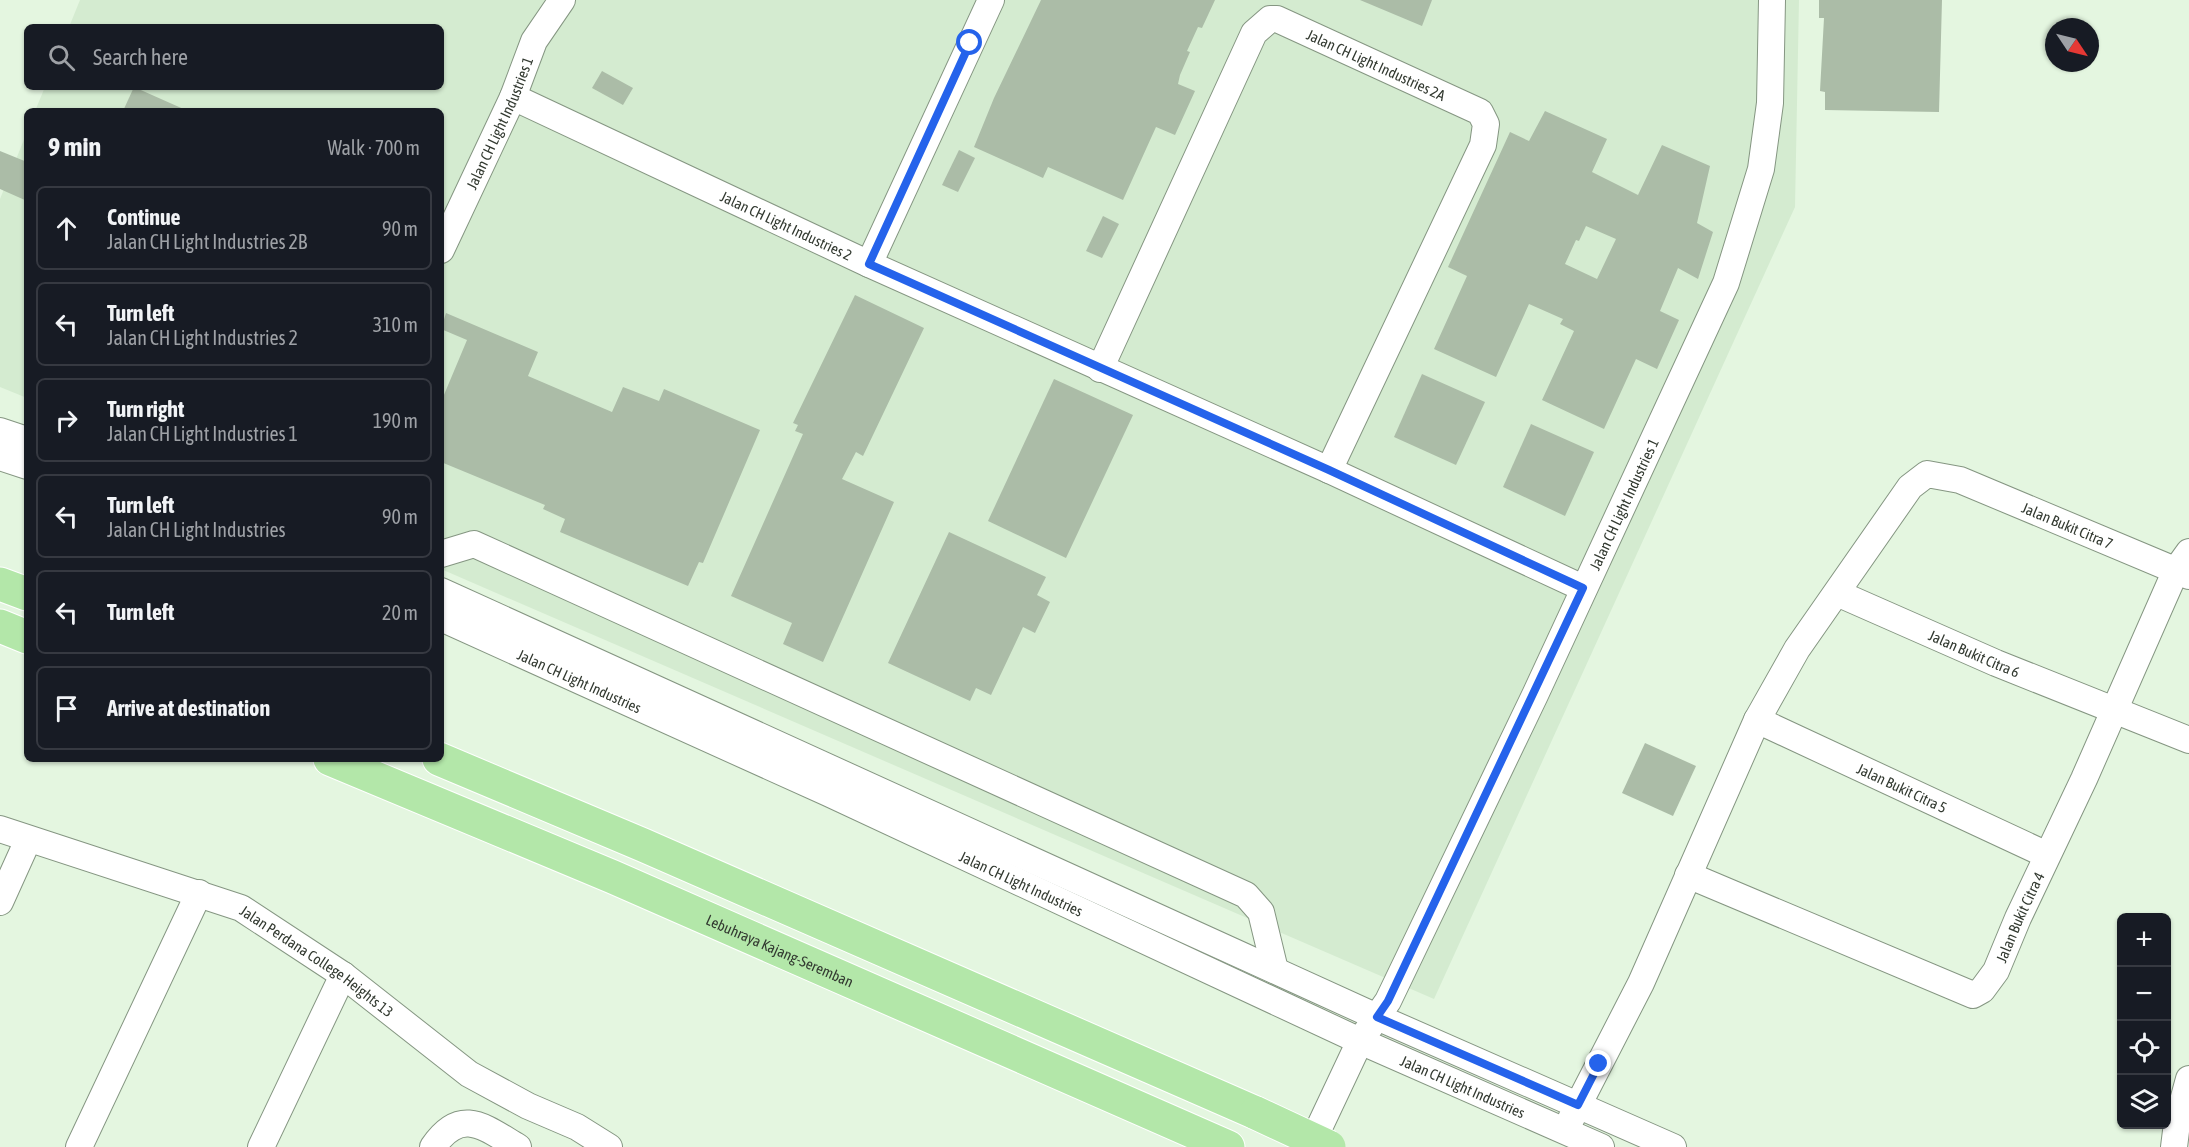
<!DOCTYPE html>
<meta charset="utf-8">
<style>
body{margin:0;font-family:"Asap Condensed",sans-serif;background:#242831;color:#f1f3f6}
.controls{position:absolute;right:18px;bottom:18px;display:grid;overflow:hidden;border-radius:9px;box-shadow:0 2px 4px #0004}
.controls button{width:54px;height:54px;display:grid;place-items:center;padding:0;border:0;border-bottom:2px solid #363941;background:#171b24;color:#f1f3f6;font:30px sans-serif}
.compass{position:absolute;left:2045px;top:18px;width:54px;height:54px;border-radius:50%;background:#171b24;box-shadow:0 2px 4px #0004;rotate:125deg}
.stop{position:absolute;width:18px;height:18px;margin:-14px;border:4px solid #2563eb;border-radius:50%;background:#fff}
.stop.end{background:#2563eb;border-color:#fff;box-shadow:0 2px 6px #0008}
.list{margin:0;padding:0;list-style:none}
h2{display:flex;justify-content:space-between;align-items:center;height:78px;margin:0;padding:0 24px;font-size:26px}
h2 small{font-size:20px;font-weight:400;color:#9ea1a6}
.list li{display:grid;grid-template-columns:39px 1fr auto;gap:18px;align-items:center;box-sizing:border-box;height:84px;margin:0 12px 12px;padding:0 12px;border:2px solid #363941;border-radius:9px}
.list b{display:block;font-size:22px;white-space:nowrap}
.list p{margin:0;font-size:20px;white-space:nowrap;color:#9ea1a6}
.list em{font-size:20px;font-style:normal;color:#9ea1a6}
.icon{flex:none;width:33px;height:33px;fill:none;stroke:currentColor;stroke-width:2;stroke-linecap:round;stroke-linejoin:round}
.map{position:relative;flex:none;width:2189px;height:1147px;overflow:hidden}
.search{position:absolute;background:#171b24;box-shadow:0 2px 4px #0004;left:24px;top:24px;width:420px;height:66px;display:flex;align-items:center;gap:15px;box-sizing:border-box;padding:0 21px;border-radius:9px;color:#9ea1a6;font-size:22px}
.panel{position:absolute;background:#171b24;box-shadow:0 2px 4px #0004;left:24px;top:108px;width:420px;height:654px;border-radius:9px}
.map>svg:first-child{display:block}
</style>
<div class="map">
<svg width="2189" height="1147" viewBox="0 0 2189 1147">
<rect width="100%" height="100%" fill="#e4f6e0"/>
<g fill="#d4ebd0">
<polygon points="80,0 1799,0 1795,207 1434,999 441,569 441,111 35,111 45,87 441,87 441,27 69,27"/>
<polygon points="27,132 27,398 0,387 0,199"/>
</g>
<g fill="#abbca7" fill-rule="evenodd">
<polygon points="1041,0 1215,0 1202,28 1198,27 1187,51 1190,52 1180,75 1178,84 1195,91 1175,135 1156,127 1123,200 1048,167 1043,178 974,147 994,98"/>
<polygon points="1360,0 1432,0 1422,26"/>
<polygon points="1819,0 1942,0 1939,112 1825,110 1825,92 1820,91 1824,18 1819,18"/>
<polygon points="602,71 633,88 623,105 592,88"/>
<polygon points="134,87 188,111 123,111"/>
<path d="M 1545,111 L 1607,139 L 1592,172 L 1638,195 L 1662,145 L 1710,166 L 1697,223 L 1713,232 L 1698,279 L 1678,268 L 1660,311 L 1679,320 L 1657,369 L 1636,359 L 1604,429 L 1542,400 L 1574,331 L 1560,324 L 1563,319 L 1529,304 L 1496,377 L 1434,349 L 1467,276 L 1448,267 L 1510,132 L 1529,141 ZM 1586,226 L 1616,239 L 1597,279 L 1565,264 L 1576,240 L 1579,241 Z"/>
<polygon points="959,150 975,158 958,192 942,185"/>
<polygon points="0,151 27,162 27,201 0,189"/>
<polygon points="1103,216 1119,224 1102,258 1086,251"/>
<polygon points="855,295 924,328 863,456 856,452 842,479 894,502 823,662 783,644 792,623 731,596 803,434 795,431 798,425 793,423"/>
<polygon points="446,313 538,352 528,376 612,412 623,387 659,401 664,389 760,430 703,563 699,562 688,586 560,532 565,519 543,509 545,505 441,462 441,402 467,340 441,329"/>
<polygon points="1422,374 1485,402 1456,465 1394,437"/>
<polygon points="1054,379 1133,415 1066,558 988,521"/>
<polygon points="1531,424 1594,452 1565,516 1503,487"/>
<polygon points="949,532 1046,577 1037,595 1050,602 1035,633 1023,627 991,695 976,688 970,701 888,663"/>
<polygon points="1645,743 1696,766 1673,816 1622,793"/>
</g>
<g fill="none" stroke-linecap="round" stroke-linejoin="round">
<defs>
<g id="minor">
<path id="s1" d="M 513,97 L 869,264 L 1329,470 L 1583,588"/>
<path id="s2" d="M 441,250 L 513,97 L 534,41 L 562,0"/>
<polyline points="869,264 991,0"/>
<path id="s3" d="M 1100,369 L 1254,33 L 1270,19 L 1277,19 L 1480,112 L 1486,124 L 1483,145 L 1329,470"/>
<polyline points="0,431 27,440"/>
<polyline points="0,457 27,466"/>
<polyline points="441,554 474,544 1246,895 1261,912 1275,970"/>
<polyline points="441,591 1377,1017 1673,1147"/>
<path id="s4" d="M 1837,593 L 1996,663 L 2189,740"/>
<path id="s5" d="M 441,618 L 828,793 L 1360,1041 L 1601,1147"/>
<path id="s6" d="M 1757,720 L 2047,855"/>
<path id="s7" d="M 0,829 L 241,908 L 343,975 L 469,1074 L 528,1106 L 577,1127 L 609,1147"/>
<path id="s8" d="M 1688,875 L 1973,995 L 1982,990 L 1996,971 L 2018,918 L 2084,779 L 2176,570 L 2189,552"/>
<polyline points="0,902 28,840"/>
<path id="s9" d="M 1571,1119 L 1641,983 L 1757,720 L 1797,649 L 1910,487 L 1927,474 L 1960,480 L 2189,576"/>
<polyline points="79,1147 199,893"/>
<polyline points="261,1147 343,975"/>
<path d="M 433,1147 C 461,1106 484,1127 518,1147"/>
<path id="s10" d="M 1310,1147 L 1360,1041 L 1388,1001 L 1535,695 L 1726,283 L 1761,169 L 1770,103 L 1772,0"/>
<polyline points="2174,1147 2177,1123 2189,1079"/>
</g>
<g id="highway">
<polyline points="0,584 27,594"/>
<polyline points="0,626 27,637"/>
<path id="s11" d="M 330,759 L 613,877 L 1228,1147"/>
<polyline points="439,759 643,845 1256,1113"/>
</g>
</defs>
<use href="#minor" stroke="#859682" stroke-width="28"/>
<use href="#highway" stroke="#fff" stroke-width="35"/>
<use href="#minor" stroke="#fff" stroke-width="26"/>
<use href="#highway" stroke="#b3e7a9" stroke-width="33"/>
<defs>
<polyline id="highway-bridge" points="1256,1113 1329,1147"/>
</defs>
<use href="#highway-bridge" stroke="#fff" stroke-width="35" stroke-linecap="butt"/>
<use href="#highway-bridge" stroke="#b3e7a9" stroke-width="33"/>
</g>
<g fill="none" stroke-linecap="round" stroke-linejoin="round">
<polyline stroke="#2563eb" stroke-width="8" points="970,43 869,264 1329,470 1583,588 1388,1001 1377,1017 1578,1105 1599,1064"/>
</g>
<g text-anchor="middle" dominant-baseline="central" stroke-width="4.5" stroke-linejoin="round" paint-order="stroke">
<g font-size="15" fill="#333a31" stroke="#fff">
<text stroke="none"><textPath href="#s3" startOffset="507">Jalan CH Light Industries 2A</textPath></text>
<text stroke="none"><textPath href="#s2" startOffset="140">Jalan CH Light Industries 1</textPath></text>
<text stroke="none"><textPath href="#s1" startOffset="302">Jalan CH Light Industries 2</textPath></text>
<text stroke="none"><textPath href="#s10" startOffset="716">Jalan CH Light Industries 1</textPath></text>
<text stroke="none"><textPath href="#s9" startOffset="891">Jalan Bukit Citra 7</textPath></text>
<text stroke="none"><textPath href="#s4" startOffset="150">Jalan Bukit Citra 6</textPath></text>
<text stroke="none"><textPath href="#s5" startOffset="152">Jalan CH Light Industries</textPath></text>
<text stroke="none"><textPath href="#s6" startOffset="160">Jalan Bukit Citra 5</textPath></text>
<text stroke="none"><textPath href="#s5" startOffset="638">Jalan CH Light Industries</textPath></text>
<text stroke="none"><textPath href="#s8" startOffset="402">Jalan Bukit Citra 4</textPath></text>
<text stroke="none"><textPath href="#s11" startOffset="489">Lebuhraya Kajang-Seremban</textPath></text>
<text stroke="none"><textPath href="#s7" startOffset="346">Jalan Perdana College Heights 13</textPath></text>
<text stroke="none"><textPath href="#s5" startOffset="1124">Jalan CH Light Industries</textPath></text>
</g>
</g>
</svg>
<div class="controls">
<button>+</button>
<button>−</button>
<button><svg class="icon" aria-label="locate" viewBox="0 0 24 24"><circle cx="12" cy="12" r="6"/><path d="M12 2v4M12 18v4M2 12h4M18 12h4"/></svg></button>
<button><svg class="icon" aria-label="layers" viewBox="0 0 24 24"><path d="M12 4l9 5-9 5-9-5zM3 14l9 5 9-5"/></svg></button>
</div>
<svg class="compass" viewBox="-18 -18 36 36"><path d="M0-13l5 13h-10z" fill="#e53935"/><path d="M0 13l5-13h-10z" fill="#9ea1a6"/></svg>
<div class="stop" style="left:970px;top:43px"></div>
<div class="stop end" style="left:1599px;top:1064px"></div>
<div class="search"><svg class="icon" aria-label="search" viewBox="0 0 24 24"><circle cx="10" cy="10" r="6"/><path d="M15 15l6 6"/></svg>Search here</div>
<section class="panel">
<h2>9 min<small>Walk · 700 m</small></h2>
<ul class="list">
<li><svg class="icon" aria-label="ahead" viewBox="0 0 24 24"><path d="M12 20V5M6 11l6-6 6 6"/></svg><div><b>Continue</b><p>Jalan CH Light Industries 2B</p></div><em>90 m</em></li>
<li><svg class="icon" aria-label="left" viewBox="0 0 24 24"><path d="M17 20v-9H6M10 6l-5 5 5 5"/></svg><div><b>Turn left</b><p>Jalan CH Light Industries 2</p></div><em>310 m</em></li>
<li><svg class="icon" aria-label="right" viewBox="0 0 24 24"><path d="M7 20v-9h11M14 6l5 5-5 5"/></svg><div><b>Turn right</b><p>Jalan CH Light Industries 1</p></div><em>190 m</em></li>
<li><svg class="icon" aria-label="left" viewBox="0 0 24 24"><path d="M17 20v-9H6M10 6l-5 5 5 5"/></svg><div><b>Turn left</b><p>Jalan CH Light Industries</p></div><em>90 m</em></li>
<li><svg class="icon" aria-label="left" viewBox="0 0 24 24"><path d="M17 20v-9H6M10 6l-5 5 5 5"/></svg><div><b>Turn left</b></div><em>20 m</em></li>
<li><svg class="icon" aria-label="arrive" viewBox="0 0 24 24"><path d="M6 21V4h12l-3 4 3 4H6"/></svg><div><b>Arrive at destination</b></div></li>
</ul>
</section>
</div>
